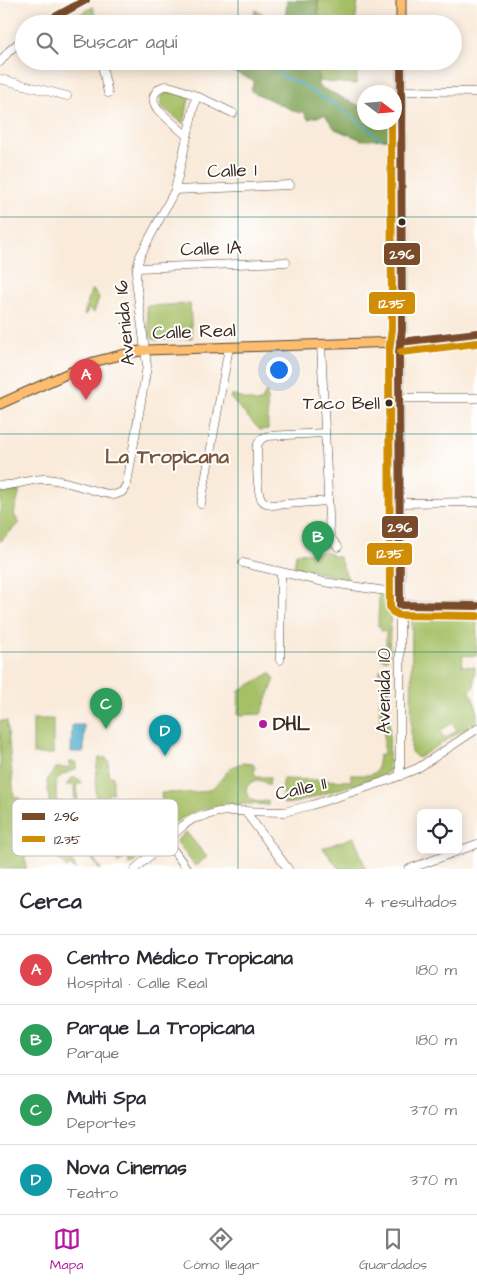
<!DOCTYPE html>
<html lang="es">
<meta charset="utf-8">
<style>
body{margin:0;font-family:"Architects Daughter",sans-serif;background:#f2f2f3;color:#2b2b33}
.controls{position:absolute;right:15px;bottom:15px;display:grid;overflow:hidden;border-radius:8px;box-shadow:0 2px 12px #0003}
.controls button{width:45px;height:45px;display:grid;place-items:center;padding:0;border:0;border-bottom:1px solid #e1e1e2;background:#fff;color:#2b2b33;font:25px sans-serif}
.compass{position:absolute;left:357px;top:85px;width:45px;height:45px;border-radius:50%;background:#fff;box-shadow:0 2px 12px #0003;rotate:106deg}
.you{position:absolute;left:278px;top:369px;width:18px;height:18px;margin:-12px;border:4px solid #fff;border-radius:50%;background:#1a73e8;box-shadow:0 0 0 8px #1a73e833}
.badge{display:grid;place-items:center;width:32px;height:32px;border-radius:50%;background:#b5179e;color:#fff;font-size:16px;font-weight:700}
.pin{position:absolute;translate:-50% -41px;filter:drop-shadow(0 1px 2px #0008)}
.pin::after{content:'';position:absolute;top:26px;width:18px;height:15px;background:inherit;clip-path:polygon(0 0,100% 0,50% 100%)}
.list{margin:0;padding:0;list-style:none}
h2{display:flex;justify-content:space-between;align-items:center;height:65px;margin:0;padding:0 20px;font-size:21px}
h2 small{font-size:16px;font-weight:400;color:#7c7c81}
.list li{display:grid;grid-template-columns:32px 1fr auto;gap:15px;align-items:center;box-sizing:border-box;height:70px;padding:0 20px;border-top:1px solid #e1e1e2}
.list b{display:block;font-size:19px;white-space:nowrap}
.list p{margin:0;font-size:16px;white-space:nowrap;color:#7c7c81}
.list em{font-size:16px;font-style:normal;color:#7c7c81}
.icon{flex:none;width:28px;height:28px;fill:none;stroke:currentColor;stroke-width:2;stroke-linecap:round;stroke-linejoin:round}
.map{position:relative;flex:none;width:477px;height:869px;overflow:hidden}
.search{position:absolute;background:#fff;box-shadow:0 2px 12px #0003;left:15px;right:15px;top:15px;height:55px;display:flex;align-items:center;gap:12px;box-sizing:border-box;padding:0 18px;border-radius:28px;color:#7c7c81;font-size:19px}
.sheet{height:345px;background:#fff}
nav{display:flex;justify-content:space-around;align-items:center;box-sizing:border-box;height:70px;border-top:1px solid #e1e1e2;background:#fff;font-size:14px;color:#7c7c81}
nav a{display:grid;justify-items:center;gap:2px}
nav .on{color:#b5179e}
.map>svg:first-child{display:block}
</style>
<div class="map">
<svg width="477" height="869" viewBox="0 0 477 869">
<rect width="100%" height="100%" fill="#fff"/>
<filter id="ink" filterUnits="userSpaceOnUse"><feTurbulence type="fractalNoise" baseFrequency=".02" numOctaves="2"/><feDisplacementMap in="SourceGraphic" scale="10" xChannelSelector="R" yChannelSelector="G"/><feConvolveMatrix kernelMatrix="1 2 1 2 8 2 1 2 1" color-interpolation-filters="sRGB"/></filter>
<filter id="wash" filterUnits="userSpaceOnUse"><feTurbulence type="fractalNoise" baseFrequency=".0096" numOctaves="4" result="noise"/><feDisplacementMap in="SourceGraphic" scale="20" xChannelSelector="R" yChannelSelector="G"/><feGaussianBlur stdDeviation="1.12" result="paint"/><feColorMatrix in="noise" values="0 0 0 0 0 0 0 0 0 0 0 0 0 0 0 0 0 1.4 0 .05"/><feComposite in="paint" operator="in"/></filter>
<g filter="url(#wash)">
<rect width="100%" height="100%" fill="#f9ead9"/>
<g fill="#a6c066" stroke="#707542" fill-rule="evenodd">
<polygon points="318,0 358,0 355,24 318,24"/>
<polygon points="93,7 97,24 62,24"/>
<polygon points="318,61 358,61 356,84 318,81"/>
<path d="M 168,92 L 178,93 L 189,98 L 184,124 L 163,108 C 161,104 160,101 161,96 Z"/>
<polygon points="91,290 93,290 99,297 94,313 89,309 85,315 84,315"/>
<polygon points="190,304 192,338 155,340 152,338 150,335 146,306"/>
<polygon points="265,393 267,393 268,429 260,430 230,398 231,395 259,403 259,401 262,401"/>
<polygon points="20,490 14,514 19,523 0,542 0,493 5,494"/>
<polygon points="327,552 333,556 339,557 348,579 294,567 296,553"/>
<polygon points="379,595 388,598 391,603 389,657 387,659 383,659 381,658 381,655 386,655 386,631 381,631 381,627 378,626"/>
<path d="M 412,615 L 477,616 L 477,656 L 463,655 L 462,666 L 475,667 L 474,687 L 470,691 L 477,709 L 477,721 L 418,758 L 411,752 ZM 452,723 L 457,730 L 445,738 L 440,731 Z"/>
<polygon points="384,668 387,668 390,672 389,766 388,772 380,776 298,802 284,804 282,802 283,779 351,781 351,775 370,775 377,771 379,755 384,754 384,722 380,721 380,700 385,700 386,673 380,673 380,670"/>
<polygon points="270,673 275,679 261,714 238,715 239,691"/>
<rect x="33" y="719" width="20" height="35"/>
<polygon points="0,721 7,721 14,797 20,798 26,869 0,869"/>
<path d="M 99,758 L 106,758 L 106,760 L 109,761 L 108,776 L 113,776 L 113,793 L 108,793 C 110,811 113,840 128,851 L 121,862 L 117,863 L 118,861 C 101,835 95,816 96,785 C 97,778 96,771 97,765 C 98,763 99,760 99,758 Z"/>
<polygon points="70,762 76,762 76,769 62,775 57,780 56,787 57,812 61,833 66,849 76,869 74,869 71,865 67,868 54,855 47,780 56,768 69,768"/>
<path d="M 242,763 L 253,764 L 255,768 L 254,772 L 256,777 L 270,777 L 269,786 C 261,778 251,778 246,789 C 247,802 258,804 268,800 L 268,805 C 229,802 201,803 169,827 L 158,817 L 155,809 L 163,807 L 161,793 C 174,792 202,795 212,788 C 226,778 223,769 242,763 Z"/>
<path d="M 72,778 C 77,778 80,778 82,783 L 77,784 C 78,795 77,806 79,817 C 81,835 89,854 101,869 L 99,869 C 88,855 79,835 76,817 C 74,807 75,796 74,785 L 66,785 Z"/>
<path d="M 149,830 L 156,832 L 162,836 L 132,864 L 129,865 C 128,850 141,843 152,835 Z"/>
<polygon points="186,832 207,857 195,866 177,843 178,839"/>
<polygon points="354,837 366,869 339,869 323,848"/>
</g>
<g fill="#84a65b" stroke="#60683c">
<polygon points="287,0 318,0 318,24 278,24 285,23"/>
<polygon points="255,10 262,13 269,24 252,24"/>
<polygon points="211,61 318,61 318,86 364,108 364,122 391,123 390,139 362,140 335,129 325,115 308,119 303,111 299,113 251,91 254,81"/>
</g>
<polygon fill="#4badca" stroke="#436c74" points="72,725 84,725 84,752 71,752"/>
<g fill="none" stroke-linecap="round" stroke-linejoin="round">
<polyline stroke="#4badca" stroke-width="2" points="272,61 283,77 299,83 319,96 336,105 381,139"/>
</g>
</g>
<g filter="url(#ink)">
<g fill="none" stroke-linecap="round" stroke-linejoin="round">
<defs>
<g id="minor">
<polyline points="42,24 86,0"/>
<polyline points="101,61 108,93"/>
<polyline points="0,62 9,51 24,38"/>
<polyline points="0,79 67,96"/>
<polyline points="401,91 477,92"/>
<path d="M 187,136 L 158,110 C 154,104 151,98 156,92 C 159,88 162,86 166,86 C 179,86 220,107 233,113"/>
<polyline points="175,190 290,185"/>
<polyline points="137,268 286,262"/>
<polyline points="400,342 477,333"/>
<polyline points="321,344 330,537 338,547"/>
<polyline points="400,398 477,398"/>
<path d="M 324,433 L 268,436 C 261,438 259,440 257,447 C 257,457 256,493 262,500 C 264,503 268,504 272,505 L 328,501"/>
<path d="M 0,485 C 15,487 30,478 46,479 C 69,480 91,492 114,495 L 122,492 L 127,484 L 147,366 L 136,280 L 137,268 L 140,256 L 175,190 L 196,97"/>
<polyline points="400,503 477,502"/>
<polyline points="201,504 229,347"/>
<polyline points="243,563 324,582 400,593"/>
<polyline points="280,660 281,573"/>
<polyline points="400,776 400,605"/>
<polyline points="245,811 288,869"/>
<polyline points="166,840 187,869"/>
<polyline points="135,869 184,825 193,819 218,812 230,811 284,812 312,805 389,780 418,768 477,729"/>
<polyline points="409,869 477,844"/>
</g>
<g id="major">
<polyline points="401,24 401,0"/>
<polyline points="401,61 402,330 399,352 400,605 477,606"/>
<polyline points="0,404 93,362 129,353 146,350 400,342"/>
</g>
</defs>
<use href="#minor" stroke="#58473a" stroke-width="9"/>
<use href="#major" stroke="#58473a" stroke-width="11"/>
<use href="#minor" stroke="#fff" stroke-width="8"/>
<use href="#major" stroke="#fcbd6e" stroke-width="9"/>
<defs>
<g id="bus-1">
<polyline points="42,24 86,0"/>
<polyline points="401,61 402,330 399,352 400,605 477,606"/>
<polyline points="400,342 477,333"/>
</g>
<g id="bus-2">
<polyline points="391,122 392,329 389,352 390,607 393,612 399,615 477,616"/>
<polyline points="401,352 477,343"/>
</g>
</defs>
<use href="#bus-1" stroke="#fff" stroke-width="11"/>
<use href="#bus-2" stroke="#fff" stroke-width="11"/>
<use href="#bus-1" stroke="#7a4b2a" stroke-width="8"/>
<use href="#bus-2" stroke="#d18d06" stroke-width="8"/>
</g>
</g>
<path fill="none" stroke="#0f766e" stroke-width="1" stroke-opacity="0.55" d="M 238,0 L 238,24M 238,61 L 238,869M 0,217 L 477,217M 0,434 L 477,434M 0,652 L 477,652"/>
<g fill="#3b2a1e" stroke="#fff" stroke-width="2">
<circle cx="402" cy="222" r="4.5"/>
<circle cx="389" cy="403" r="4.5"/>
</g>
<circle fill="#b5179e" stroke="#fff" stroke-width="2" cx="263" cy="724" r="5"/>
<g text-anchor="middle" dominant-baseline="central" stroke-width="4" stroke-linejoin="round" paint-order="stroke">
<g font-size="18" fill="#3b2a1e" stroke="#fff" text-anchor="end">
<text x="380" y="403">Taco Bell</text>
</g>
<g font-size="19" fill="#3b2a1e" stroke="#fff">
<text transform="translate(232 171) rotate(-2)">Calle 1</text>
<text transform="translate(211 249) rotate(-2)">Calle 1A</text>
<text transform="translate(125 323) rotate(-95)">Avenida 16</text>
<text transform="translate(194 332) rotate(-2)">Calle Real</text>
<text transform="translate(384 691) rotate(-90)">Avenida 10</text>
<text transform="translate(301 789) rotate(-13)">Calle 11</text>
</g>
<g font-size="19" font-weight="bold" fill="#3b2a1e" stroke="#fff" text-anchor="start">
<text x="273" y="724">DHL</text>
</g>
<g font-size="20" font-weight="bold" fill="#77563b" stroke="#fff">
<text x="167" y="457">La Tropicana</text>
</g>
</g>
<rect x="12" y="799" width="166" height="57" rx="8" fill="#fff" stroke="#c4bfbc" stroke-width="1"/>
<rect x="22" y="813" width="23" height="7" fill="#7a4b2a"/>
<rect x="22" y="836" width="23" height="6" fill="#d18d06"/>
<g font-size="14" fill="#3b2a1e">
<text x="54" y="821">296</text>
<text x="54" y="844">1235</text>
</g>
<g stroke="#fff" stroke-width="2">
<rect x="383" y="242" width="38" height="24" rx="5" fill="#7a4b2a"/>
<rect x="368" y="291" width="48" height="24" rx="5" fill="#d18d06"/>
<rect x="381" y="515" width="38" height="24" rx="5" fill="#7a4b2a"/>
<rect x="366" y="542" width="47" height="24" rx="5" fill="#d18d06"/>
</g>
<g font-size="14" text-anchor="middle" font-weight="bold" fill="#fff">
<text x="402" y="259">296</text>
<text x="392" y="308">1235</text>
<text x="400" y="532">296</text>
<text x="390" y="558">1235</text>
</g>
</svg>
<div class="controls">
<button><svg class="icon" aria-label="locate" viewBox="0 0 24 24"><circle cx="12" cy="12" r="6"/><path d="M12 2v4M12 18v4M2 12h4M18 12h4"/></svg></button>
</div>
<svg class="compass" viewBox="-18 -18 36 36"><path d="M0-13l5 13h-10z" fill="#e53935"/><path d="M0 13l5-13h-10z" fill="#7c7c81"/></svg>
<div class="you"></div>
<div class="pin badge" style="left:86px;top:400px;background:#e0444e">A</div>
<div class="pin badge" style="left:318px;top:562px;background:#2e9e5b">B</div>
<div class="pin badge" style="left:106px;top:729px;background:#2e9e5b">C</div>
<div class="pin badge" style="left:165px;top:756px;background:#0f9aa8">D</div>
<div class="search"><svg class="icon" aria-label="search" viewBox="0 0 24 24"><circle cx="10" cy="10" r="6"/><path d="M15 15l6 6"/></svg>Buscar aquí</div>
</div>
<section class="sheet">
<h2>Cerca<small>4 resultados</small></h2>
<ul class="list">
<li><span class="badge" style="background:#e0444e">A</span><div><b>Centro Médico Tropicana</b><p>Hospital · Calle Real</p></div><em>180 m</em></li>
<li><span class="badge" style="background:#2e9e5b">B</span><div><b>Parque La Tropicana</b><p>Parque</p></div><em>180 m</em></li>
<li><span class="badge" style="background:#2e9e5b">C</span><div><b>Multi Spa</b><p>Deportes</p></div><em>370 m</em></li>
<li><span class="badge" style="background:#0f9aa8">D</span><div><b>Nova Cinemas</b><p>Teatro</p></div><em>370 m</em></li>
</ul>
</section>
<nav>
<a class="on"><svg class="icon" aria-label="map" viewBox="0 0 24 24"><path d="M3 6l6-2 6 2 6-2v14l-6 2-6-2-6 2zM9 4v14M15 6v14"/></svg>Mapa</a>
<a><svg class="icon" aria-label="directions" viewBox="0 0 24 24"><path d="M12 3l9 9-9 9-9-9zM9 14v-3h6M13 9l2 2-2 2"/></svg>Cómo llegar</a>
<a><svg class="icon" aria-label="saved" viewBox="0 0 24 24"><path d="M7 4h10v16l-5-4-5 4z"/></svg>Guardados</a>
</nav>
